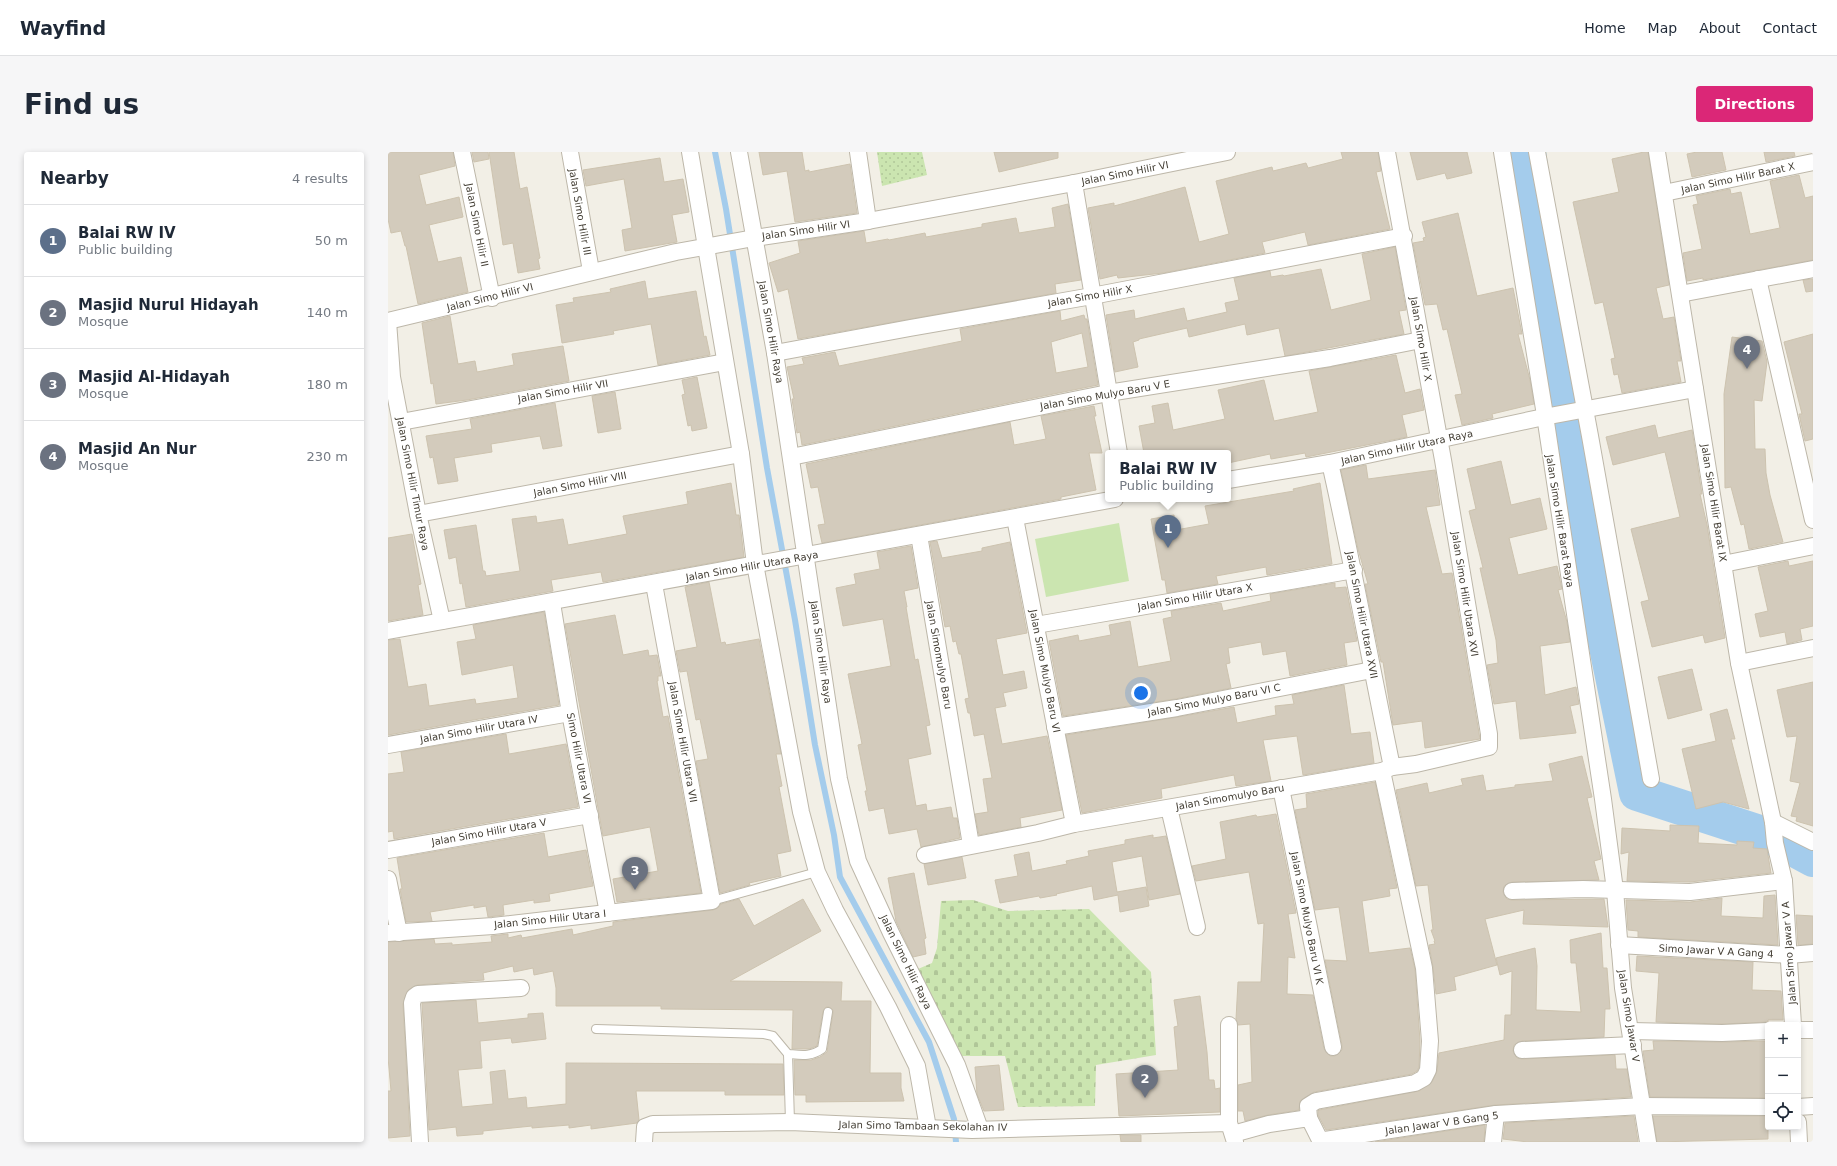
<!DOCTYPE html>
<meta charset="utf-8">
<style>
body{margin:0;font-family:"DejaVu Sans",sans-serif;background:#f6f6f7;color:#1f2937}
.controls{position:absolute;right:12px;bottom:12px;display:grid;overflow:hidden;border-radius:4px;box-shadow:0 2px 6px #0003}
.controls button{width:36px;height:36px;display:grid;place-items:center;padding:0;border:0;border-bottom:1px solid #e0e1e3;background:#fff;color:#1f2937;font:20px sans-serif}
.you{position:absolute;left:753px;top:541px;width:14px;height:14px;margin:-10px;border:3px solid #fff;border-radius:50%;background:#1a73e8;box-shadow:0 0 0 6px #1a73e833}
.badge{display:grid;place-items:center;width:26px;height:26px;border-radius:50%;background:#db2777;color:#fff;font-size:13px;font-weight:700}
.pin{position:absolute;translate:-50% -33px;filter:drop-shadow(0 1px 2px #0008)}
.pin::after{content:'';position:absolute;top:21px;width:14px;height:12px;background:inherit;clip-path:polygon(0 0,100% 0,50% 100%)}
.popup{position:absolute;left:717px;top:298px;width:126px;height:52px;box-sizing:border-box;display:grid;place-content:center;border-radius:4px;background:#fff;filter:drop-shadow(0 1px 3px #0005);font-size:13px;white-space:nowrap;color:#747a83}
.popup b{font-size:15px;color:#1f2937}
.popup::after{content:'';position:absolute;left:50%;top:100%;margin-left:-8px;border:8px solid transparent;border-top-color:#fff}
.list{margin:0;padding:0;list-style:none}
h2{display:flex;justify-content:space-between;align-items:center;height:52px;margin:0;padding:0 16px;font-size:17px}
h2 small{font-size:13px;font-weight:400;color:#747a83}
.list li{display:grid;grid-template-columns:26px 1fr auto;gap:12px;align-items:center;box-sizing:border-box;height:72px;padding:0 16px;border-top:1px solid #e0e1e3}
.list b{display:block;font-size:15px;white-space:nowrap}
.list p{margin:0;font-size:13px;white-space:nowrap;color:#747a83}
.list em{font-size:13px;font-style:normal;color:#747a83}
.icon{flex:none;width:22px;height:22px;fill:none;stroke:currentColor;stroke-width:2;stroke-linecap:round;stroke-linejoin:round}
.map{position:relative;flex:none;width:1425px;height:990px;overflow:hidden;border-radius:4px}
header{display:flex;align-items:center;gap:24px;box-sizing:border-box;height:56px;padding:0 20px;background:#fff;border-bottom:1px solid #e0e1e3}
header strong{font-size:19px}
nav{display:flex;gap:22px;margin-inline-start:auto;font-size:14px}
.intro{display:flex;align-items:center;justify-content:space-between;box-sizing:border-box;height:96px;padding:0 24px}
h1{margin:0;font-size:28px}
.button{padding:10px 18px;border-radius:4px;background:#db2777;color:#fff;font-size:14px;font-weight:700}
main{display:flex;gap:24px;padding:0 24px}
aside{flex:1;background:#fff;border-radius:4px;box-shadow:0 2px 6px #0003}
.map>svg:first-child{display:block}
</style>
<header>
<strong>Wayfind</strong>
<nav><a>Home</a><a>Map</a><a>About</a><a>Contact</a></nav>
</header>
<div class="intro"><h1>Find us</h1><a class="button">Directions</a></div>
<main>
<aside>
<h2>Nearby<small>4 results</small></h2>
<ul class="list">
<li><span class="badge" style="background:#5c6f8a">1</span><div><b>Balai RW IV</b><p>Public building</p></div><em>50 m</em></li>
<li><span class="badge" style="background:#6b7280">2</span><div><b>Masjid Nurul Hidayah</b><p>Mosque</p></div><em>140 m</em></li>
<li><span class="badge" style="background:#6b7280">3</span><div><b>Masjid Al-Hidayah</b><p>Mosque</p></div><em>180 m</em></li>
<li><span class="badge" style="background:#6b7280">4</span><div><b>Masjid An Nur</b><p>Mosque</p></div><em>230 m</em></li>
</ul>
</aside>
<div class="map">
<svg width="1425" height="990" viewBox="0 0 1425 990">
<defs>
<pattern id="grass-dots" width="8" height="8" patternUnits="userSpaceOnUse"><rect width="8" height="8" fill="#cbe5b0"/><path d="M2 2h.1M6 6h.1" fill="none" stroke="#b0c698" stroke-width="1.8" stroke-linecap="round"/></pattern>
<pattern id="cemetery-stones" width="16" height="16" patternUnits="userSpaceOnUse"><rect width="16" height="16" fill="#cbe5b0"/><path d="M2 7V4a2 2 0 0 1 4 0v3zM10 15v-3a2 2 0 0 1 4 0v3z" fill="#b0c698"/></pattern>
</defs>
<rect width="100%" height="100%" fill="#f2efe6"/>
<polygon fill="url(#grass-dots)" points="489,0 534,0 539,23 494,34"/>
<polygon fill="url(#cemetery-stones)" points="585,748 620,759 701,757 763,820 768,903 708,913 707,954 630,955 617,904 566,904 523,820 544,811 549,796 553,749"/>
<polygon fill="#cbe5b0" points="731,371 741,429 658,445 647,387"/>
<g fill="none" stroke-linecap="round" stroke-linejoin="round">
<polyline stroke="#a4ccec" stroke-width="6" points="327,0 338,57 379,316 407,468 427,593 446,683 452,725 541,890 566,967 568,990"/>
<polyline stroke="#a4ccec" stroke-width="36" points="1140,0 1190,354 1249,641 1369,680 1390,688 1425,707"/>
</g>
<g fill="#d3cbbc" stroke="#cdc3af" fill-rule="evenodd">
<polygon points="0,0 65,0 67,14 31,23 38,53 71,45 75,65 41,73 50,110 73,105 80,140 30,152 18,94 17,94 13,79 3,81 0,67"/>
<polygon points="84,0 100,0 101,7 86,10"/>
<polygon points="101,0 126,0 132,37 139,35 152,106 150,107 152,117 130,121 125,91 115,93"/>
<polygon points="371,0 414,0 417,19 421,18 421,20 462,12 469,61 407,70 399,19 375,23"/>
<polygon points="606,0 670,0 670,6 611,20"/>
<polygon points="953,0 990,0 993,19 988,20 1002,77 920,93 917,80 874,90 877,101 775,121 730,126 729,123 712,127 700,56 726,51 726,54 797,35 811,90 841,82 828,29 884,15 885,19 918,11 920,16 955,7"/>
<polygon points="1022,0 1079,0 1084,21 1059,27 1057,21 1029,28"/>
<polygon points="1256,0 1260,0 1281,133 1268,136 1275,167 1286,165 1293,209 1289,209 1293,230 1234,241 1230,222 1226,223 1223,207 1227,206 1215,150 1207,152 1185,50 1231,40 1224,7"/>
<polygon points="1309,0 1334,0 1338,18 1304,25 1299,2"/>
<polygon points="1376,0 1406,0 1407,4 1378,10"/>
<polygon points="272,6 276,30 295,27 301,60 284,63 289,90 237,99 234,78 244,76 236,27 198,34 195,18"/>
<polygon points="1411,23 1417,46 1425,44 1425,108 1315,128 1315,126 1299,129 1295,101 1314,97 1305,53 1310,52 1308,44 1342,37 1343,42 1353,40 1362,82 1392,76 1382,29"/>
<polygon points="680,52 693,128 667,132 668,141 410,187 400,137 390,140 381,111 412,101 410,89 476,79 478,91 500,87 501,88 537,81 538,85 594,75 594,72 628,66 631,81 667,75 664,56"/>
<polygon points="1070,61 1089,144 1125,136 1134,182 1130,182 1142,228 1146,252 1104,262 1105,266 1074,273 1067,243 1074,242 1059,177 1055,178 1049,152 1037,153 1025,91 1036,89 1035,86 1038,85 1034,70"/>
<polygon points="1007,95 1018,158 1011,159 1016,182 897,204 891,176 859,183 857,172 801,185 799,176 751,187 751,188 745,190 750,215 727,220 718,163 746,158 747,167 796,156 799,169 839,160 837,151 851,148 846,126 882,119 883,125 895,123 896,124 933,117 943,158 983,148 974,102"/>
<polygon points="1425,127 1425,139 1418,140 1415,128"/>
<polygon points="257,129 260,147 308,139 316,185 318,184 322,203 270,213 263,172 225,179 226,182 174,191 168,153 186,150 185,146 223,140 222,137"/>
<path d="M 672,159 L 673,169 L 696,163 L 697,167 L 699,167 L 710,233 L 414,293 L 412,280 L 409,281 L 404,247 L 406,247 L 399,215 L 416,212 L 414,206 L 447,200 L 451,214 L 574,189 L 572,177 ZM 694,181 L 700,215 L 668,221 L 663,190 Z"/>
<polygon points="62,164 70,212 87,209 89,220 126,213 124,202 175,194 181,229 79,248 48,252 45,231 43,232 34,171"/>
<polygon points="1425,182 1425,287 1417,289 1411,262 1414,262 1396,190"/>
<polygon points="1344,185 1374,189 1379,210 1374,249 1366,248 1367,297 1377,297 1378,321 1382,343 1395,390 1361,397 1356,372 1353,373 1343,335 1337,336 1336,242"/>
<polygon points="1008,203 1017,241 1032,237 1036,258 1014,263 1019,285 918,305 917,301 883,307 882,302 840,311 840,301 756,301 751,274 767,271 764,254 780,251 785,278 837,267 830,238 876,228 886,269 930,260 921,219"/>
<polygon points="309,225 319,276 304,279 303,273 300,274 294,243 297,242 294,228"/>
<polygon points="227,240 233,277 210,281 204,244"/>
<polygon points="167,251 174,294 155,297 152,284 103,292 104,300 66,306 70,329 50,332 45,305 42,306 38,284 84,277 82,267"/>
<polygon points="706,254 708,264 706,264 714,301 701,301 708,338 673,345 673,347 434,391 430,373 437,372 430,335 423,336 418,312 622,270 626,293 658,287 653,264"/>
<polygon points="1267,273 1270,286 1304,278 1314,342 1312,342 1319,373 1337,486 1317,491 1315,483 1264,495 1253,450 1261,448 1243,377 1292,365 1277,300 1225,313 1218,285"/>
<polygon points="1113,309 1123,353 1152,346 1159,377 1121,386 1130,423 1169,414 1174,437 1170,438 1179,470 1182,490 1152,494 1157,543 1188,535 1191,552 1182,554 1188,581 1132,587 1128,549 1106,552 1099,513 1110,511 1108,488 1092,416 1095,416 1081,359 1088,357 1079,317"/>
<polygon points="978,313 980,327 1047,318 1052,353 1038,355 1054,422 1064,421 1092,587 1037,596 1034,569 1005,573 995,510 993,510 977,432 980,432 970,397 953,318"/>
<polygon points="343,331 348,363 351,363 356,405 215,430 213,420 163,428 165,439 78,455 74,431 72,432 68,405 61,407 56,378 88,373 95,419 97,419 98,424 132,419 124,367 148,364 149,371 175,367 180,393 239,382 235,364 300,352 298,340"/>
<polygon points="932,331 944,412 879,423 878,415 828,424 830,432 779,441 777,428 774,428 763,367 786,363 788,378 821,372 817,354 906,339 905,337"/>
<polygon points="24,382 33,432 30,433 35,463 0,469 0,386"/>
<polygon points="549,389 554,406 594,399 594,396 622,390 639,481 608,487 615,523 636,519 639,536 615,541 618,554 607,556 614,592 659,584 674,658 632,666 633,675 591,683 587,662 600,660 595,627 604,626 596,582 586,584 582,561 580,561 577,547 581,546 573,502 571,502 568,489 565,490 562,474 557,475 542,390"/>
<polygon points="523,394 530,436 516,439 519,455 518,455 527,508 530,507 542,573 538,574 543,602 520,607 528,654 538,652 539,659 563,655 565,666 569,666 572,686 533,695 529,677 501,682 496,656 481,659 477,639 479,639 470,593 474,592 460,522 503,514 495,467 455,474 448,436 468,432 466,422 492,417 489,400"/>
<polygon points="1400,409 1401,414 1425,409 1425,474 1412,477 1414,488 1399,492 1397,480 1372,485 1367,462 1380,459 1370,415"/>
<polygon points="321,430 333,491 337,490 338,493 371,487 393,602 388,602 394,634 391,635 403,699 389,702 393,724 361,731 362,733 332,741 308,609 320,607 312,567 308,568 299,519 292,520 288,499 309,495 297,435"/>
<polygon points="947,431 947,436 958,435 969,489 956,491 959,513 902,524 898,499 875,503 873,490 840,496 842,511 838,512 843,536 787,547 675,564 661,489 690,483 691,489 723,483 721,473 742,469 750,515 783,509 775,467 784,465 783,459 833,451 835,459 883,449 882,442"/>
<polygon points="156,460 171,553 0,583 0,488 12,487 20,535 38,532 41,554 87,547 88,552 130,546 125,513 74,523 69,490 88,487 85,473"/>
<polygon points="227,463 235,503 260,498 261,504 269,503 273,524 270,524 270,529 269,529 275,565 280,564 313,741 229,750 225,727 270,719 262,675 215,684 177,472"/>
<polygon points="1304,517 1314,558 1280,567 1270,525"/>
<polygon points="1425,530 1425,674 1408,669 1409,665 1403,664 1412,631 1402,629 1409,584 1399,585 1389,538"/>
<polygon points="956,533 963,582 982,580 986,611 915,623 909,584 875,588 883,629 848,634 846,623 773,637 774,646 694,661 678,583 790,565 846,555 849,571 888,563 887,554 906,552 904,543"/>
<polygon points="1339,557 1347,587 1343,587 1361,657 1335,650 1308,657 1294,597 1328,589 1322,562"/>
<polygon points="118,582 121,602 178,592 190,655 6,687 5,679 0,680 0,622 16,620 13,600"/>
<polygon points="1194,604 1204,645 1199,646 1213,707 1206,709 1211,728 1124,730 1116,734 1115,740 1119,747 1124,748 1216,747 1220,775 1135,772 1136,758 1097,767 1109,813 1066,825 1068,838 1048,842 1045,815 1041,793 1047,792 1046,789 1047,789 1043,778 1045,778 1040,733 1028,734 1008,638 1039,631 1041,641 1075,633 1073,627 1095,623 1098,639 1127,635 1127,633 1165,629 1161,612"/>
<polygon points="987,630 1009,736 1001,737 1002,744 974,749 981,801 1022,796 1027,817 1032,889 1031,915 1029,919 1024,922 926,940 912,949 911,958 880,963 857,969 855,959 850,959 850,933 864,930 862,872 850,873 848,867 850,830 873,830 876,771 870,772 861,720 808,729 804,714 838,707 832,670 868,663 869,665 888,662 908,761 900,762 907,806 900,805 899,842 925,843 936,897 942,904 947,904 954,898 954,893 937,808 959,809 951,755 927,758 907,658 919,656 918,642"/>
<polygon points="1282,673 1311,674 1310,691 1349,693 1349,689 1366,690 1365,696 1379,697 1383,721 1302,730 1239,729 1241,700 1233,702 1234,676 1282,679"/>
<polygon points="156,681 160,705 198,698 205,734 161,742 162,749 146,751 146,748 115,753 116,763 100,765 98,754 86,756 86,753 42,760 44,769 18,770 12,737 14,737 9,706"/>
<polygon points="765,683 765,686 778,684 792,742 761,748 754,704 724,710 729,740 758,735 761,754 732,760 730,743 706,748 704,734 668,742 669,743 652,746 651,744 612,751 607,728 630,724 626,703 641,700 644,719 679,712 678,709 701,704 700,699 737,692 737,688"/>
<polygon points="574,705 578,726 540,733 536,712"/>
<polygon points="526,721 538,786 536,787 538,802 525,805 508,769 500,726"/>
<polygon points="1387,743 1390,793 1250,785 1250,779 1240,778 1238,748 1302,750 1334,746 1333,764 1375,766 1376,744"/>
<polygon points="351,747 366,774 415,747 433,779 342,829 454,830 453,849 483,849 482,921 513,921 513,936 516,949 418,950 418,943 407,943 406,908 423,908 432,905 439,900 445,861 445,858 441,855 438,855 435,859 429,894 421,897 404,897 405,858 273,857 273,854 168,854 168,836 165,819 146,823 145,816 126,820 125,814 95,821 96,828 29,833 20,838 15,852 22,984 0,986 0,939 3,939 0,905 0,790 46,787 47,792 64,791 64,793 104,790 103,784 120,782 120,786 133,783 134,786 184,777 185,783 225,774 225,770 325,758 330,756 333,752"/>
<polygon points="1408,763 1425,764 1425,792 1410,793"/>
<polygon points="1213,781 1215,816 1219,816 1222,857 1217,857 1216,885 1134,889 1126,893 1125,899 1129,906 1134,907 1227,903 1228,917 1239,917 1243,945 1107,953 938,978 930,963 930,959 931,958 1031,939 1044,930 1049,919 1051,901 1116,888 1117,863 1123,863 1124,819 1112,823 1108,806 1147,796 1149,814 1148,858 1193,860 1188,811 1183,811 1182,788"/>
<polygon points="1249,804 1365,810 1364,838 1393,839 1395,868 1380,868 1380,870 1334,872 1268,870 1271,821 1248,819"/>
<polygon points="812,844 819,900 821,928 826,928 827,937 832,936 832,960 731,964 728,922 790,918 786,875 790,874 786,848"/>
<polygon points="88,848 90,871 140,866 140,862 155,861 158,887 124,891 123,886 92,889 94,916 70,918 74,955 105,952 102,920 117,918 120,947 138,945 139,956 178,952 178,911 395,912 396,943 337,943 337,939 248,939 251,968 249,971 203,977 203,973 181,976 181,973 144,976 144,974 95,979 95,982 69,984 68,975 41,978 34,851"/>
<polygon points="1265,889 1334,890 1380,889 1380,946 1262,945 1255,899 1266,898"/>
<polygon points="611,913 616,958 596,959 589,942 587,915"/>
<polygon points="1246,964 1250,990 1140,990 1115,987 1117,971"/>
<polygon points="1265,964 1380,964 1380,987 1269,990"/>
<polygon points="1097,973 1096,990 987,990"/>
<polygon points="732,983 753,983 753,990 733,990"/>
</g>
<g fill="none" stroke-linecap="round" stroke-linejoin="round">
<defs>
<g id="lane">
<polyline points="324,749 429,720"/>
<polyline points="208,877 376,882 385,884 400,902 402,970"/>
<path d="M 400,902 C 413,903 423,905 434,897 L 440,860"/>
</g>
<g id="street">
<polyline points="74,0 104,146"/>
<polyline points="182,0 203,119"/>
<polyline points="302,0 353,302 367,412 413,660 429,720 447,758 500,855 529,914 540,976"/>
<polyline points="351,0 387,201 451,627 470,709 503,781 569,913 592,977"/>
<polyline points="470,0 480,69"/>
<polyline points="1114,0 1156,257 1215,647 1227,738 1235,836 1260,990"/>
<polyline points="1149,0 1202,284 1263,627"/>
<polyline points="1269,0 1351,511 1385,670 1387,691 1396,729 1405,873"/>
<polyline points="686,31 731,301"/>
<polyline points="1276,41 1425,10"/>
<polyline points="1370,127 1425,368"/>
<polyline points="1292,142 1425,117"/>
<polyline points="0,169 288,100 366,86 480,69 686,31 839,0"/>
<polyline points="0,169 4,225 30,362 54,469"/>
<polyline points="387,201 522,176 704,144 1016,84"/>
<polyline points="13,270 337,210"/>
<polyline points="403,305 720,241 942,206 1033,188"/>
<path d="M 942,311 C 965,412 983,514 1004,615"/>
<polyline points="840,328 942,311 1156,265 1307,237"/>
<polyline points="30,362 353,302"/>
<polyline points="627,366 686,672"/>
<polyline points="531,383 583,693"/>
<polyline points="1335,412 1425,394"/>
<polyline points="164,451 182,561 220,761"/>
<polyline points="648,473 966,418"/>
<polyline points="0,479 727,347"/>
<polyline points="1351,511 1425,496"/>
<polyline points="667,575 789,556 984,518"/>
<polyline points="0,593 182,561"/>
<polyline points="893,636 945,895"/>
<polyline points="781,656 809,775"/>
<polyline points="1385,670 1425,690"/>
<polyline points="0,698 202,663"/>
<polyline points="537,703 650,681 686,672 994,619 1004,615 1028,612 1101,595 1101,582 1055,308 999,0"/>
<polyline points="0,727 11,781"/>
<polyline points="1124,739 1195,737 1302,740 1396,729"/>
<polyline points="0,781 105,774 324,749 266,432"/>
<polyline points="1231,793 1401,803 1425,801"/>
<polyline points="1410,878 1425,878"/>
<polyline points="1243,879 1334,881 1380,879"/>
<polyline points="1134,898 1245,893"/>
<polyline points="1410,955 1425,954"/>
<polyline points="921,966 920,954 928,949 1027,931 1036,926 1040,918 1042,889 1036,816 994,619"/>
<polyline points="1410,970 1411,990"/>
<polyline points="841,971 841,873"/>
<polyline points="845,982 881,972 921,966 932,988 937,988 1108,962 1255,954 1380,955"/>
<polyline points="32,990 24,851 26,845 30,842 133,836"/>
<polyline points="256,990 257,975 265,972 402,970 584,978 841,971 847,990"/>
<polyline points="1105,990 1108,962"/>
</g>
</defs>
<use href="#lane" stroke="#bdb7a9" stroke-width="10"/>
<use href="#street" stroke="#bdb7a9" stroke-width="18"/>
<use href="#lane" stroke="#fff" stroke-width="8"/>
<use href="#street" stroke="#fff" stroke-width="16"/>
</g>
<g text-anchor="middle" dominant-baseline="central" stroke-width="3" stroke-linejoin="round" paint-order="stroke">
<g font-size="10" fill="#443f35" stroke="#fff">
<text transform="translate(737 21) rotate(-11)">Jalan Simo Hilir VI</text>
<text transform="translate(1350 26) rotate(-12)">Jalan Simo Hilir Barat X</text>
<text transform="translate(192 60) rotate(80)">Jalan Simo Hilir III</text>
<text transform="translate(89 73) rotate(79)">Jalan Simo Hilir II</text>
<text transform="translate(418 78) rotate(-8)">Jalan Simo Hilir VI</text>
<text transform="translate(702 144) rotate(-10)">Jalan Simo Hilir X</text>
<text transform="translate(102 145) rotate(-14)">Jalan Simo Hilir VI</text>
<text transform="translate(383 180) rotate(80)">Jalan Simo Hilir Raya</text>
<text transform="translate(1033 187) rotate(80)">Jalan Simo Hilir X</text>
<text transform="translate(175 239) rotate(-10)">Jalan Simo Hilir VII</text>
<text transform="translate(717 243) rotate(-10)">Jalan Simo Mulyo Baru V E</text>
<text transform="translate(1019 295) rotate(-12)">Jalan Simo Hilir Utara Raya</text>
<text transform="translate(25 332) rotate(79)">Jalan Simo Hilir Timur Raya</text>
<text transform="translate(192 332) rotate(-11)">Jalan Simo Hilir VIII</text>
<text transform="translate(1326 351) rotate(81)">Jalan Simo Hilir Barat IX</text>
<text transform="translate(1172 369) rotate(81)">Jalan Simo Hilir Barat Raya</text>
<text transform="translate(364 414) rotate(-10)">Jalan Simo Hilir Utara Raya</text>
<text transform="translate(1077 442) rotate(81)">Jalan Simo Hilir Utara XVI</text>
<text transform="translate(807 445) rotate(-10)">Jalan Simo Hilir Utara X</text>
<text transform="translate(974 463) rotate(79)">Jalan Simo Hilir Utara XVII</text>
<text transform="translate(433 500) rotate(82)">Jalan Simo Hilir Raya</text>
<text transform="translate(551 503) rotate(80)">Jalan Simomulyo Baru</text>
<text transform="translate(657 519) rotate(79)">Jalan Simo Mulyo Baru VI</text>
<text transform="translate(826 548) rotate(-11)">Jalan Simo Mulyo Baru VI C</text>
<text transform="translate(91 577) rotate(-10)">Jalan Simo Hilir Utara IV</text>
<text transform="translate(295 590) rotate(80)">Jalan Simo Hilir Utara VII</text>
<text transform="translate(191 606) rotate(79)">Simo Hilir Utara VI</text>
<text transform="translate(842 645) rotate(-10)">Jalan Simomulyo Baru</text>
<text transform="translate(101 680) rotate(-10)">Jalan Simo Hilir Utara V</text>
<text transform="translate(919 766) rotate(79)">Jalan Simo Mulyo Baru VI K</text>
<text transform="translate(162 767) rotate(-6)">Jalan Simo Hilir Utara I</text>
<text transform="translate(1328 799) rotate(3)">Simo Jawar V A Gang 4</text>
<text transform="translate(1401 801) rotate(-94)">Jalan Simo Jawar V A</text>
<text transform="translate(518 810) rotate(64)">Jalan Simo Hilir Raya</text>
<text transform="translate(1241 864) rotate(81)">Jalan Simo Jawar V</text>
<text transform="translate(1054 971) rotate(-8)">Jalan Jawar V B Gang 5</text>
<text transform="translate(535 974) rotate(1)">Jalan Simo Tambaan Sekolahan IV</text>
</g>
</g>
</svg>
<div class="controls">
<button>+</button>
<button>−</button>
<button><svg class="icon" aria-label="locate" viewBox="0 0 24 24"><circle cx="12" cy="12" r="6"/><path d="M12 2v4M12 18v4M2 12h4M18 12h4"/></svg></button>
</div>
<div class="you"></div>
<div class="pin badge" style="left:780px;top:396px;background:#5c6f8a">1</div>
<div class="popup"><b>Balai RW IV</b>Public building</div>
<div class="pin badge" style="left:757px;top:946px;background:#6b7280">2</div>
<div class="pin badge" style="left:247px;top:738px;background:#6b7280">3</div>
<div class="pin badge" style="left:1359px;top:217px;background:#6b7280">4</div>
</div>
</main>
